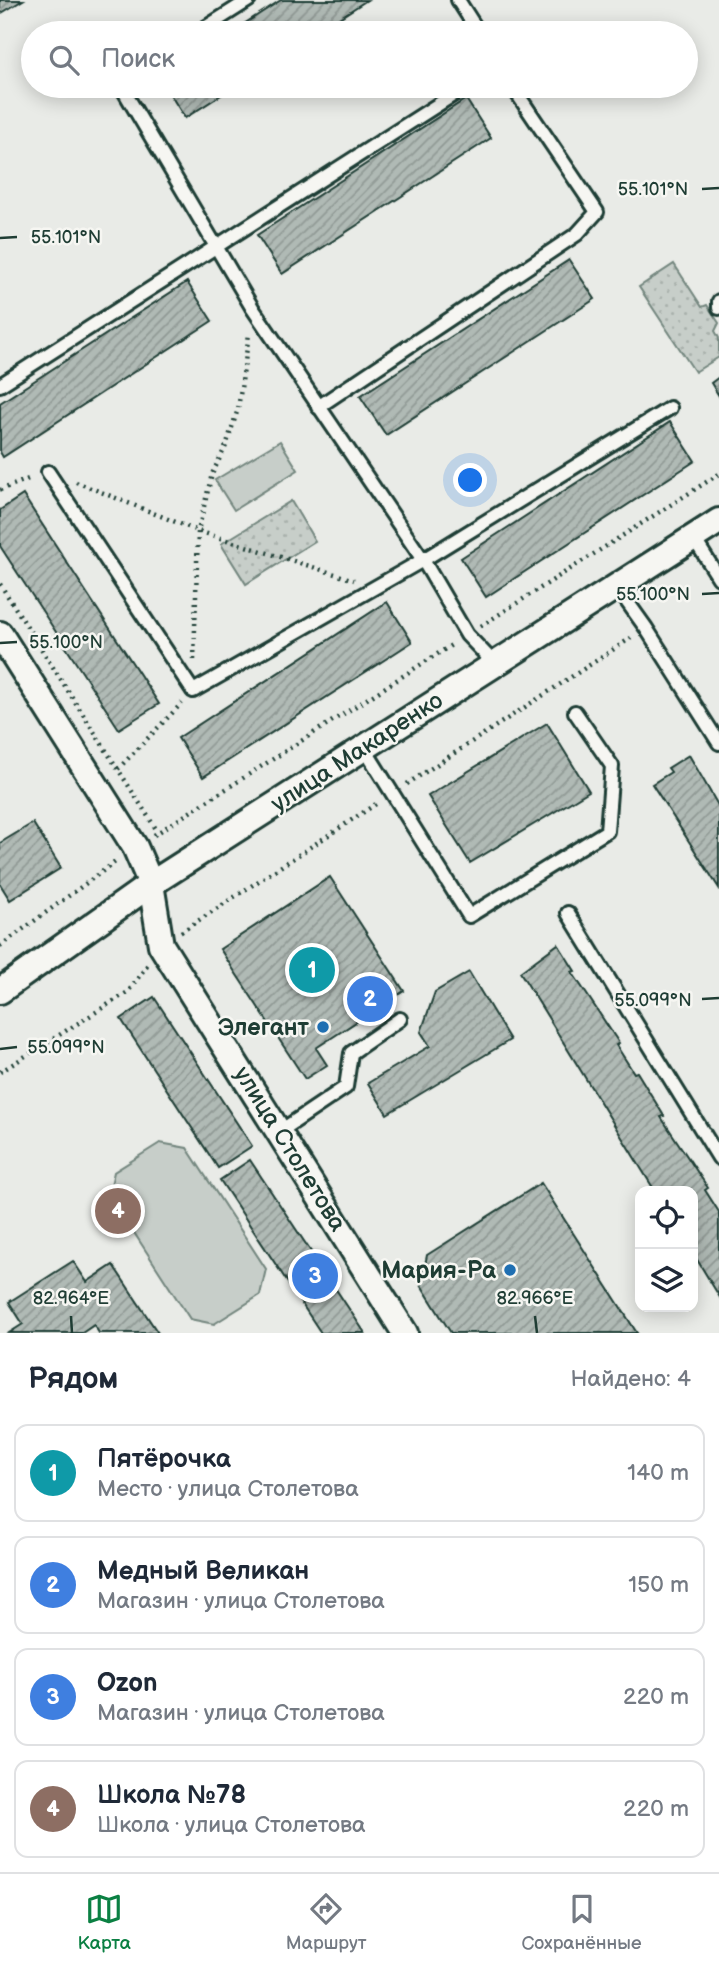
<!DOCTYPE html>
<html lang="ru">
<meta charset="utf-8">
<style>
body{margin:0;font-family:"Balsamiq Sans",sans-serif;background:#f6f6f7;color:#1f2937}
.controls{position:absolute;right:21px;bottom:21px;display:grid;overflow:hidden;border-radius:14px;box-shadow:0 4px 18px #0003}
.controls button{width:63px;height:63px;display:grid;place-items:center;padding:0;border:0;border-bottom:2px solid #e0e1e3;background:#fff;color:#1f2937;font:35px sans-serif}
.you{position:absolute;left:471px;top:481px;width:24px;height:24px;margin:-18px;border:5px solid #fff;border-radius:50%;background:#1a73e8;box-shadow:0 0 0 10px #1a73e833}
.badge{display:grid;place-items:center;width:46px;height:46px;border-radius:50%;background:#0b8043;color:#fff;font-size:23px;font-weight:700}
.pin{position:absolute;translate:-50% -50%;border:4px solid #fff;box-shadow:0 2px 7px #0006}
.list{margin:0;padding:0;list-style:none}
h2{display:flex;justify-content:space-between;align-items:center;height:91px;margin:0;padding:0 28px;font-size:30px}
h2 small{font-size:23px;font-weight:400;color:#747a83}
.list li{display:grid;grid-template-columns:46px 1fr auto;gap:21px;align-items:center;box-sizing:border-box;height:98px;margin:0 14px 14px;padding:0 14px;border:2px solid #e0e1e3;border-radius:14px}
.list b{display:block;font-size:26px;white-space:nowrap}
.list p{margin:0;font-size:23px;white-space:nowrap;color:#747a83}
.list em{font-size:23px;font-style:normal;color:#747a83}
.icon{flex:none;width:38px;height:38px;fill:none;stroke:currentColor;stroke-width:2;stroke-linecap:round;stroke-linejoin:round}
.map{position:relative;flex:none;width:719px;height:1333px;overflow:hidden}
.search{position:absolute;background:#fff;box-shadow:0 4px 18px #0003;left:21px;right:21px;top:21px;height:77px;display:flex;align-items:center;gap:18px;box-sizing:border-box;padding:0 24px;border-radius:38px;color:#747a83;font-size:26px}
.sheet{height:539px;background:#fff}
nav{display:flex;justify-content:space-around;align-items:center;box-sizing:border-box;height:98px;border-top:2px solid #e0e1e3;background:#fff;font-size:19px;color:#747a83}
nav a{display:grid;justify-items:center;gap:4px}
nav .on{color:#0b8043}
.map>svg:first-child{display:block}
</style>
<div class="map">
<svg width="719" height="1333" viewBox="0 0 719 1333">
<defs>
<pattern id="park-dots" width="8" height="8" patternUnits="userSpaceOnUse" patternTransform="scale(1.75)"><rect width="8" height="8" fill="#c7cec9"/><path d="M2 2h.1M6 6h.1" fill="none" stroke="#aab2ad" stroke-width="1.8" stroke-linecap="round"/></pattern>
<pattern id="building-hatch" width="6" height="6" patternUnits="userSpaceOnUse" patternTransform="scale(1.75)"><rect width="6" height="6" fill="#b0bab5"/><path d="M-1 1l2-2M0 6l6-6M5 7l2-2" fill="none" stroke="#8f9894"/></pattern>
</defs>
<rect width="100%" height="100%" fill="#e9ebe7"/>
<filter id="ink" filterUnits="userSpaceOnUse"><feTurbulence type="fractalNoise" baseFrequency=".0143" numOctaves="2"/><feDisplacementMap in="SourceGraphic" scale="14" xChannelSelector="R" yChannelSelector="G"/><feConvolveMatrix kernelMatrix="1 2 1 2 8 2 1 2 1" color-interpolation-filters="sRGB"/></filter>
<g filter="url(#ink)">
<g fill="#c7cec9" stroke="#73867e" stroke-width="2">
<polygon points="280,441 298,470 234,510 215,480"/>
<polygon points="160,1143 187,1148 266,1269 260,1295 214,1324 190,1319 109,1194 114,1172"/>
</g>
<g fill="url(#park-dots)" stroke="#73867e" stroke-width="2">
<polygon points="674,264 702,307 707,305 719,323 715,331 719,338 719,357 695,372 639,287"/>
<polygon points="291,501 315,541 246,584 221,544"/>
</g>
<g fill="url(#building-hatch)" stroke="#1f3d34" stroke-width="2">
<polygon points="0,0 23,0 0,14"/>
<polygon points="281,0 367,0 316,33 230,33"/>
<polygon points="165,86 235,86 185,118"/>
<polygon points="466,99 491,138 282,274 257,235"/>
<polygon points="569,260 595,299 386,435 360,396"/>
<polygon points="187,282 212,321 3,457 0,452 0,403"/>
<polygon points="719,377 719,396 711,383"/>
<polygon points="670,422 695,461 486,597 461,558"/>
<polygon points="23,495 159,704 119,729 0,546 0,510"/>
<polygon points="387,602 412,642 203,777 178,738"/>
<polygon points="547,723 589,791 470,863 428,796"/>
<polygon points="689,755 719,807 719,888 652,784 671,772 668,768"/>
<polygon points="33,823 61,868 10,900 0,884 0,843"/>
<polygon points="330,877 404,991 316,1048 327,1065 305,1079 220,949"/>
<polygon points="558,944 575,971 572,972 619,1043 616,1045 634,1073 637,1072 664,1116 661,1117 708,1188 705,1190 719,1212 719,1296 693,1253 693,1191 655,1191 520,972"/>
<polygon points="469,972 510,1040 387,1114 368,1083 430,1046 421,1032 435,992"/>
<polygon points="154,997 252,1146 218,1168 121,1019"/>
<polygon points="250,1160 365,1333 321,1333 220,1180"/>
<polygon points="541,1183 637,1333 451,1333 421,1285 427,1255"/>
<polygon points="73,1261 87,1282 113,1265 158,1333 99,1333 94,1325 82,1333 9,1333 23,1324 9,1302"/>
</g>
<g fill="none" stroke-linecap="round" stroke-linejoin="round">
<defs>
<g id="service">
<polyline points="458,0 479,33"/>
<polyline points="197,33 249,0"/>
<polyline points="121,86 253,309 423,560 467,635 495,664"/>
<polyline points="719,301 719,308"/>
<polyline points="0,385 467,86"/>
<polyline points="318,407 577,234 597,212 512,86"/>
<polyline points="48,472 193,691 423,560 670,408"/>
<polyline points="693,537 719,578"/>
<polyline points="616,586 646,628 719,743"/>
<polyline points="364,748 469,916 607,831 612,766 575,712"/>
<polyline points="568,913 719,1158"/>
<polyline points="279,1132 346,1087 351,1053 400,1019"/>
</g>
<g id="minor">
<polyline points="0,634 135,847 151,884 161,945 405,1333"/>
<polyline points="0,991 151,884 719,521"/>
</g>
</defs>
<use href="#service" stroke="#1f3d34" stroke-width="18"/>
<use href="#minor" stroke="#1f3d34" stroke-width="30"/>
<g stroke="#1f3d34" stroke-width="4.5" stroke-dasharray="2 5" stroke-linecap="butt">
<polyline points="76,482 198,531 354,580"/>
<polyline points="0,490 31,478"/>
<polyline points="0,584 158,832"/>
<polyline points="481,626 719,474"/>
<polyline points="194,660 198,531 212,474 226,446 238,409 249,334"/>
<polyline points="118,769 182,703"/>
<polyline points="407,784 631,638"/>
<polyline points="154,835 453,644"/>
<polyline points="181,932 379,802"/>
<polyline points="0,946 118,860"/>
<polyline points="0,1072 128,992 148,964"/>
</g>
<use href="#service" stroke="#f6f6f2" stroke-width="12"/>
<use href="#minor" stroke="#f6f6f2" stroke-width="24"/>
</g>
</g>
<path fill="none" stroke="#1f3d34" stroke-width="2.5" d="M 702,189 L 719,188M 0,238 L 17,237M 702,594 L 719,593M 0,643 L 17,642M 702,999 L 719,998M 0,1049 L 17,1047M 71,1316 L 72,1333M 535,1316 L 537,1333"/>
<g fill="#1f6fb2" stroke="#f6f6f2" stroke-width="2.5">
<circle cx="323" cy="1027" r="7"/>
<circle cx="510" cy="1270" r="7"/>
</g>
<g text-anchor="middle" dominant-baseline="central" stroke-width="5" stroke-linejoin="round" paint-order="stroke">
<g font-size="24" fill="#1f3d34" stroke="#f6f6f2">
<text transform="translate(357 752) rotate(-33)">улица Макаренко</text>
<text transform="translate(290 1149) rotate(58)">улица Столетова</text>
</g>
<g font-size="24" font-weight="bold" fill="#1f3d34" stroke="#f6f6f2" text-anchor="end">
<text x="309" y="1027">Элегант</text>
<text x="496" y="1270">Мария-Ра</text>
</g>
</g>
<g font-size="18" text-anchor="middle" fill="#1f3d34" stroke="#f6f6f2" stroke-width="5" stroke-linejoin="round" paint-order="stroke">
<text x="653" y="195">55.101°N</text>
<text x="66" y="243">55.101°N</text>
<text x="653" y="600">55.100°N</text>
<text x="66" y="648">55.100°N</text>
<text x="653" y="1006">55.099°N</text>
<text x="66" y="1053">55.099°N</text>
<text x="71" y="1304">82.964°E</text>
<text x="535" y="1304">82.966°E</text>
</g>
</svg>
<div class="controls">
<button><svg class="icon" aria-label="locate" viewBox="0 0 24 24"><circle cx="12" cy="12" r="6"/><path d="M12 2v4M12 18v4M2 12h4M18 12h4"/></svg></button>
<button><svg class="icon" aria-label="layers" viewBox="0 0 24 24"><path d="M12 4l9 5-9 5-9-5zM3 14l9 5 9-5"/></svg></button>
</div>
<div class="you"></div>
<div class="pin badge" style="left:312px;top:970px;background:#0f9aa8">1</div>
<div class="pin badge" style="left:370px;top:999px;background:#3f7fe0">2</div>
<div class="pin badge" style="left:315px;top:1276px;background:#3f7fe0">3</div>
<div class="pin badge" style="left:118px;top:1211px;background:#8d6e63">4</div>
<div class="search"><svg class="icon" aria-label="search" viewBox="0 0 24 24"><circle cx="10" cy="10" r="6"/><path d="M15 15l6 6"/></svg>Поиск</div>
</div>
<section class="sheet">
<h2>Рядом<small>Найдено: 4</small></h2>
<ul class="list">
<li><span class="badge" style="background:#0f9aa8">1</span><div><b>Пятёрочка</b><p>Место · улица Столетова</p></div><em>140 m</em></li>
<li><span class="badge" style="background:#3f7fe0">2</span><div><b>Медный Великан</b><p>Магазин · улица Столетова</p></div><em>150 m</em></li>
<li><span class="badge" style="background:#3f7fe0">3</span><div><b>Ozon</b><p>Магазин · улица Столетова</p></div><em>220 m</em></li>
<li><span class="badge" style="background:#8d6e63">4</span><div><b>Школа №78</b><p>Школа · улица Столетова</p></div><em>220 m</em></li>
</ul>
</section>
<nav>
<a class="on"><svg class="icon" aria-label="map" viewBox="0 0 24 24"><path d="M3 6l6-2 6 2 6-2v14l-6 2-6-2-6 2zM9 4v14M15 6v14"/></svg>Карта</a>
<a><svg class="icon" aria-label="directions" viewBox="0 0 24 24"><path d="M12 3l9 9-9 9-9-9zM9 14v-3h6M13 9l2 2-2 2"/></svg>Маршрут</a>
<a><svg class="icon" aria-label="saved" viewBox="0 0 24 24"><path d="M7 4h10v16l-5-4-5 4z"/></svg>Сохранённые</a>
</nav>
